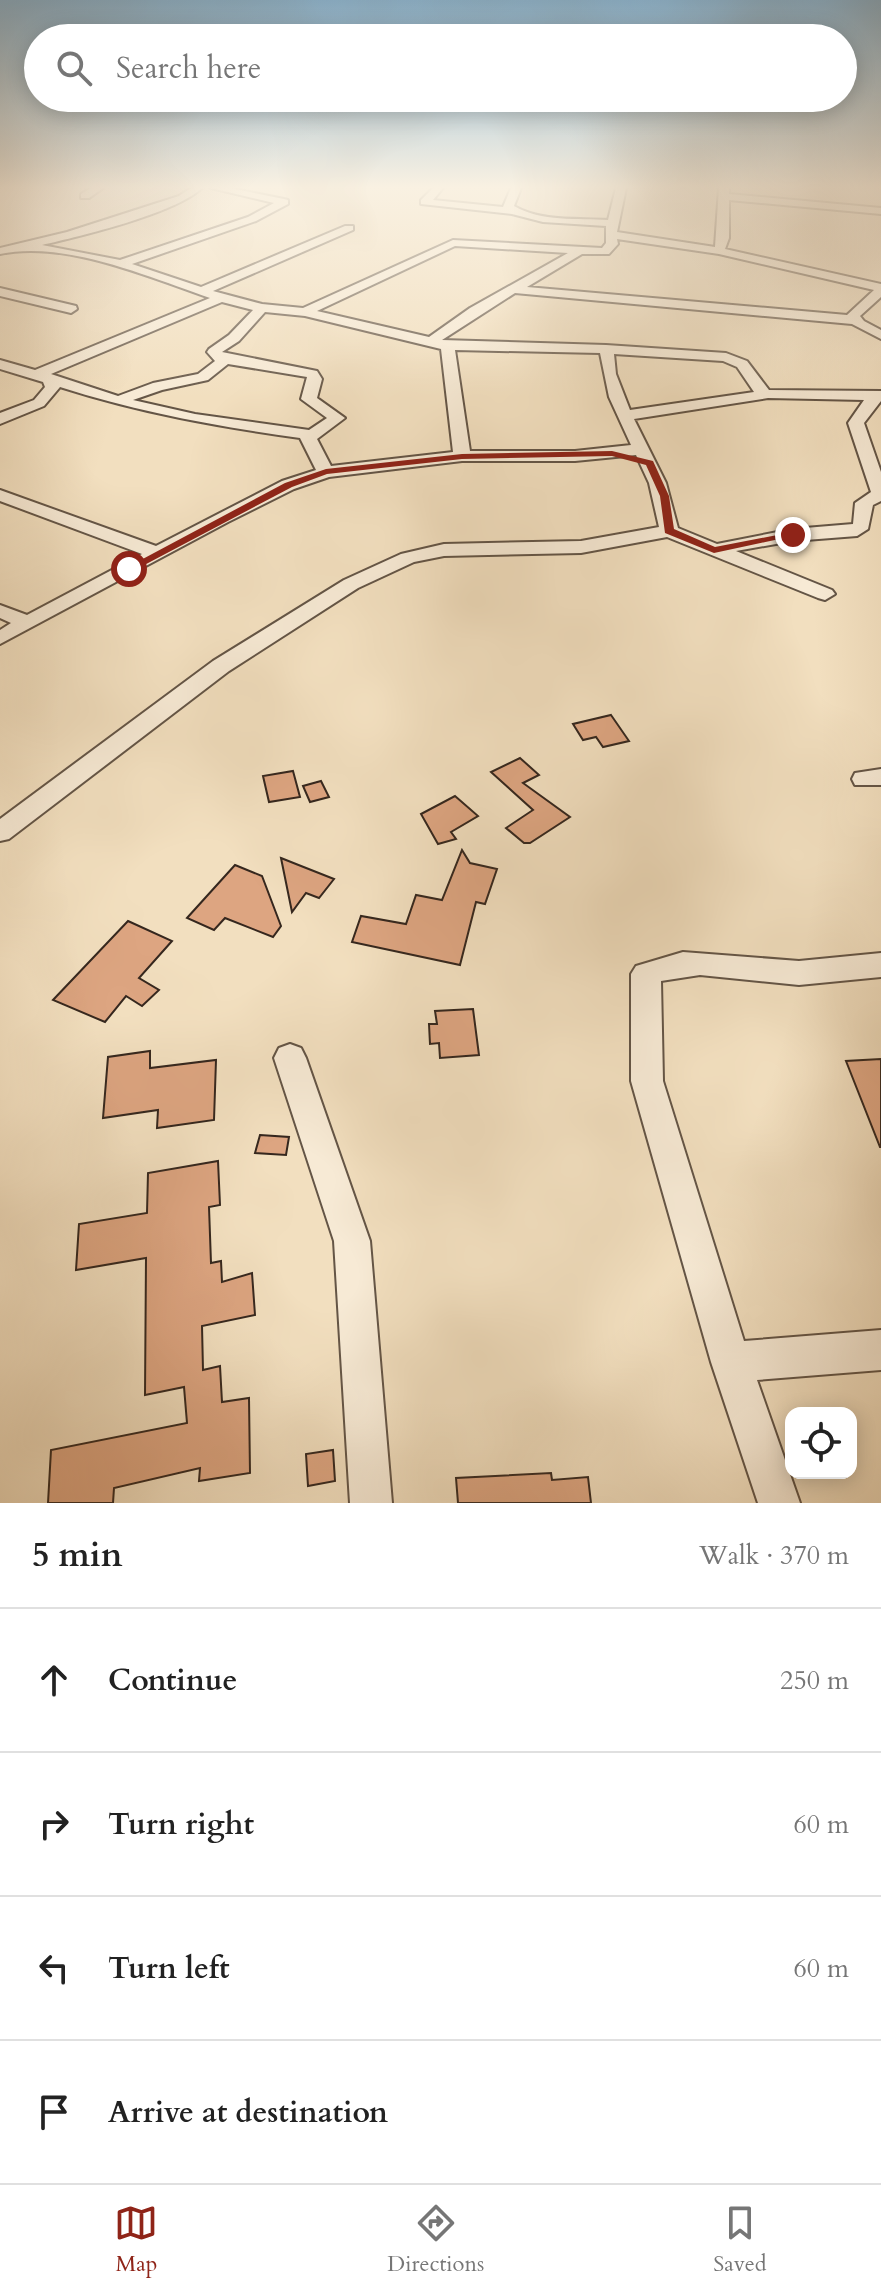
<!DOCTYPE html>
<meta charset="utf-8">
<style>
body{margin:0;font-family:Cardo,serif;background:#f6f6f6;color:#222}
.controls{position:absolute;right:24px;bottom:24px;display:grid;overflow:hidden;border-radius:16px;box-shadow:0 4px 20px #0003}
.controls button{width:72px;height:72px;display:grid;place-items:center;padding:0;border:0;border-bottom:2px solid #e0e0e0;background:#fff;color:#222;font:40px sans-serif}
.stop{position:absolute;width:24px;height:24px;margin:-18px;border:6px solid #8f2418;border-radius:50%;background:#fff}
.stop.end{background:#8f2418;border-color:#fff;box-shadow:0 2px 8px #0008}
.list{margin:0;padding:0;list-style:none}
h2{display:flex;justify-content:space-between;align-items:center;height:104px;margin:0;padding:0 32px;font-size:34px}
h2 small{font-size:26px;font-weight:400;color:#767676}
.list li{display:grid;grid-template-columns:52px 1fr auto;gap:24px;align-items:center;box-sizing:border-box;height:144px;padding:0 32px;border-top:2px solid #e0e0e0}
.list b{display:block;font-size:30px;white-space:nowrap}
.list em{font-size:26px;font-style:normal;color:#767676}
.icon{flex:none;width:44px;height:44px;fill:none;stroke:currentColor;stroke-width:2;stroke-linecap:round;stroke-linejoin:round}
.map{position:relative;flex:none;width:881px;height:1503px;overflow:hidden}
.search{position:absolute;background:#fff;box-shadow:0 4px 20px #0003;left:24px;right:24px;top:24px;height:88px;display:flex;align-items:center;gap:20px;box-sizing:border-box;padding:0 28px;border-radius:44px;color:#767676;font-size:30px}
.sheet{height:680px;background:#fff}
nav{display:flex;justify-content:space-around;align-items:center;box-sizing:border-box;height:112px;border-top:2px solid #e0e0e0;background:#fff;font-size:22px;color:#767676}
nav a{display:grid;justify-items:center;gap:4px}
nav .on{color:#8f2418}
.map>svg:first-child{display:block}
</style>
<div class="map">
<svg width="881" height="1503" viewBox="0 0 881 1503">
<rect width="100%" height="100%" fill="#f2dfbf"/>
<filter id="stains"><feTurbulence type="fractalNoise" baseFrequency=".0025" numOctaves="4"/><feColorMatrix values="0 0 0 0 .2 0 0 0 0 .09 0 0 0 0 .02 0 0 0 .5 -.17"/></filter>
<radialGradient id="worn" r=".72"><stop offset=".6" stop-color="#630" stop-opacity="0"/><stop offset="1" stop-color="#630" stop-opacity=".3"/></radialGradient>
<g fill="#dda581" stroke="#35271e" stroke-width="2">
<polygon points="611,715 629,741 603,747 596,737 583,740 573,724"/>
<polygon points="520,758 539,775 523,783 570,817 530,843 524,843 506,828 533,810 491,772"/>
<polygon points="293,771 300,797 269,802 263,776"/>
<polygon points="321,781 329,797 310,802 303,786"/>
<polygon points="455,796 478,816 451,832 456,839 438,844 421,814"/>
<polygon points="462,850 470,863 497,869 485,904 476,902 460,965 352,942 361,916 406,924 416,895 442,900"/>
<polygon points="281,858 296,864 334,879 319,898 306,893 292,912"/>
<polygon points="235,865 262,876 281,926 273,937 225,918 214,930 187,918"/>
<polygon points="128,921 172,941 139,978 159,990 142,1006 126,996 105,1022 53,1000"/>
<polygon points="473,1009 479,1055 440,1058 439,1043 430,1044 429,1024 437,1024 435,1011"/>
<polygon points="150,1051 150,1068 216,1060 214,1120 157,1128 158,1110 103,1118 108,1057"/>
<polygon points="881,1059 881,1147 880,1147 846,1061"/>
<polygon points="260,1135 289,1137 286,1155 255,1153"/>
<polygon points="218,1161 220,1205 209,1207 211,1263 221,1261 222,1282 252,1273 255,1315 202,1326 203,1370 220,1366 222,1402 249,1398 250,1473 199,1481 200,1468 114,1488 113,1503 48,1503 51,1450 187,1423 184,1387 145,1395 146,1258 76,1270 79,1224 147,1213 148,1173"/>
<polygon points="333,1450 335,1481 308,1486 306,1454"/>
<polygon points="551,1473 552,1480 588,1477 591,1503 458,1503 456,1478"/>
</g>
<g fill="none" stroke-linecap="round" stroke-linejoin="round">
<defs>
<g id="street">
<polygon points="91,188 103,188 89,198 81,198 81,194"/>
<path d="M 191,188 L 202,188 C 174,214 81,236 42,245 L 120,260 L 248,217 L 274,203 L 211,188 L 230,188 L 284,199 L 288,200 L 288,204 L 256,221 L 132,264 L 201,287 L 345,226 L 353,226 L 353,230 L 213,291 L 262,304 L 303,308 L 453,240 L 602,248 L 606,243 L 606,226 L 543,222 L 512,214 L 421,204 L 421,200 L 433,188 L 443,188 L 433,200 L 503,207 L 511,188 L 521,188 L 514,206 C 541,222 578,218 608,220 L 616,188 L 626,188 L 617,232 L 715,247 L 719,188 L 729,188 L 729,194 L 881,208 L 881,214 L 729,200 L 729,238 L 725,249 L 881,284 L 881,297 L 860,316 L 864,321 L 881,330 L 881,339 L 852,324 L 515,293 L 442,340 L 606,345 L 726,353 L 747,361 L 769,390 L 881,391 L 881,401 L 864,423 L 881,472 L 881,501 L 873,505 L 868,529 L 857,536 L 793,541 L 736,551 L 832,590 L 835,594 L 825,600 L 818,598 L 667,537 L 581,553 L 444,556 L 414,562 L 358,588 L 229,671 L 9,839 L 0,841 L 0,819 L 213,661 L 344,580 L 401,554 L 444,544 L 581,541 L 659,527 L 649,483 L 636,455 L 575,461 L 462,461 L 329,477 L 294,489 L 228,522 L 0,644 L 0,630 L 11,623 L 0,618 L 0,605 L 27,615 L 142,554 L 0,501 L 0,490 L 156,546 L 282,481 L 316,470 L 300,438 C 215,426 142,413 60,387 L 44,406 L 0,424 L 0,413 L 34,400 L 45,387 L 43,382 L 0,369 L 0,360 L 35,370 L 210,298 C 149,277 64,240 0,254 L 0,248 L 67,232 L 179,196 ZM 617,239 L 719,254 L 874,290 L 847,315 L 527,287 L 582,254 L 609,254 L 618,244 ZM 455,246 L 568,253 L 470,308 L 429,337 L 317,311 ZM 222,302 L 253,310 L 229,335 L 209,349 L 207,352 L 215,361 L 198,374 L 153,383 L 118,396 L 51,374 ZM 265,312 L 305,316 L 441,349 L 453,452 L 331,466 L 317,439 L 345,418 L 317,398 L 322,379 L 317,371 L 222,352 L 239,341 ZM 455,350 L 600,353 L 609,397 L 631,445 L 575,451 L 470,451 ZM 614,354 L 723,361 L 737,367 L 754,392 L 630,410 L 616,374 ZM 228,364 L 307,377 L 301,399 L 327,418 L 309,430 L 195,414 L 133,400 L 162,390 L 208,380 ZM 768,398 L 864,400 L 848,423 L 871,492 L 855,503 L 853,524 L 793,529 L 717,544 L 678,528 L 666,483 L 634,419 Z"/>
<polygon points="0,288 76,306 77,309 71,313 0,296"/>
<polygon points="881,769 881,785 855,785 852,779 855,773"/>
<polygon points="683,952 799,961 881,953 881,977 799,985 700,975 661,981 663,1081 744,1341 881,1330 881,1370 757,1380 800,1503 758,1503 711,1362 631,1081 631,974 636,966"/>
<polygon points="290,1044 301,1048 306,1058 370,1241 392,1503 350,1503 334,1241 274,1058 279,1048"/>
</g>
</defs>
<use href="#street" stroke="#645546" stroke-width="4"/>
<use href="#street" fill="#f7ead5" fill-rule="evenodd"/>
</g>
<linearGradient id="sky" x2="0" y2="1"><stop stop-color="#8ab7d6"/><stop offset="0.47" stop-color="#f9f1e2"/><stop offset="1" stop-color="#f9f1e2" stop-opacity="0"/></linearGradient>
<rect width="881" height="398" fill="url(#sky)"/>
<polygon fill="#8f2418" points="612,451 653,461 669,496 674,529 715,547 793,532 798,535 714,553 665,533 660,496 646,465 612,456 462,459 327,474 292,487 133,571 124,569 285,483 326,469 462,454"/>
<rect width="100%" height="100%" filter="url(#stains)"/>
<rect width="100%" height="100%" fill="url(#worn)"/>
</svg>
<div class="controls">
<button><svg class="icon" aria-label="locate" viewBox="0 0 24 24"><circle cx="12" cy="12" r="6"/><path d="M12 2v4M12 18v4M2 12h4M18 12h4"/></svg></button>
</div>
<div class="stop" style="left:129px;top:569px"></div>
<div class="stop end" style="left:793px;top:535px"></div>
<div class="search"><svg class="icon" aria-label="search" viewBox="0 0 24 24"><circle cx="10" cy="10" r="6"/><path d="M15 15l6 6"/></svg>Search here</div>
</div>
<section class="sheet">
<h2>5 min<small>Walk · 370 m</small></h2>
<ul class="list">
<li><svg class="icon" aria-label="ahead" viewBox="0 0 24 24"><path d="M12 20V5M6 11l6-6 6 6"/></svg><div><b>Continue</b></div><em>250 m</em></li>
<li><svg class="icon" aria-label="right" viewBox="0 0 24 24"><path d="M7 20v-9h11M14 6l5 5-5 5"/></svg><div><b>Turn right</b></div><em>60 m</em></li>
<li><svg class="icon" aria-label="left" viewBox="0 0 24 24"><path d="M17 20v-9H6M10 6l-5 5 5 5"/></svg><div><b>Turn left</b></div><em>60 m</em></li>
<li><svg class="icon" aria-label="arrive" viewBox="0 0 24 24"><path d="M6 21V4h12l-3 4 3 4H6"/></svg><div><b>Arrive at destination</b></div></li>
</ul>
</section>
<nav>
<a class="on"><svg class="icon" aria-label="map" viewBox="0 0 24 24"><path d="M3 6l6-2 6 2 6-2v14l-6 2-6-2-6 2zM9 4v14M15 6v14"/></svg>Map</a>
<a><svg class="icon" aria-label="directions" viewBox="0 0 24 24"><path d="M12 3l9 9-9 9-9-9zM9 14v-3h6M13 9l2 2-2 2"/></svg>Directions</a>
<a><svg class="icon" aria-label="saved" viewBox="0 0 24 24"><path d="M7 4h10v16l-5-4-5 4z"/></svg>Saved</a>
</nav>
